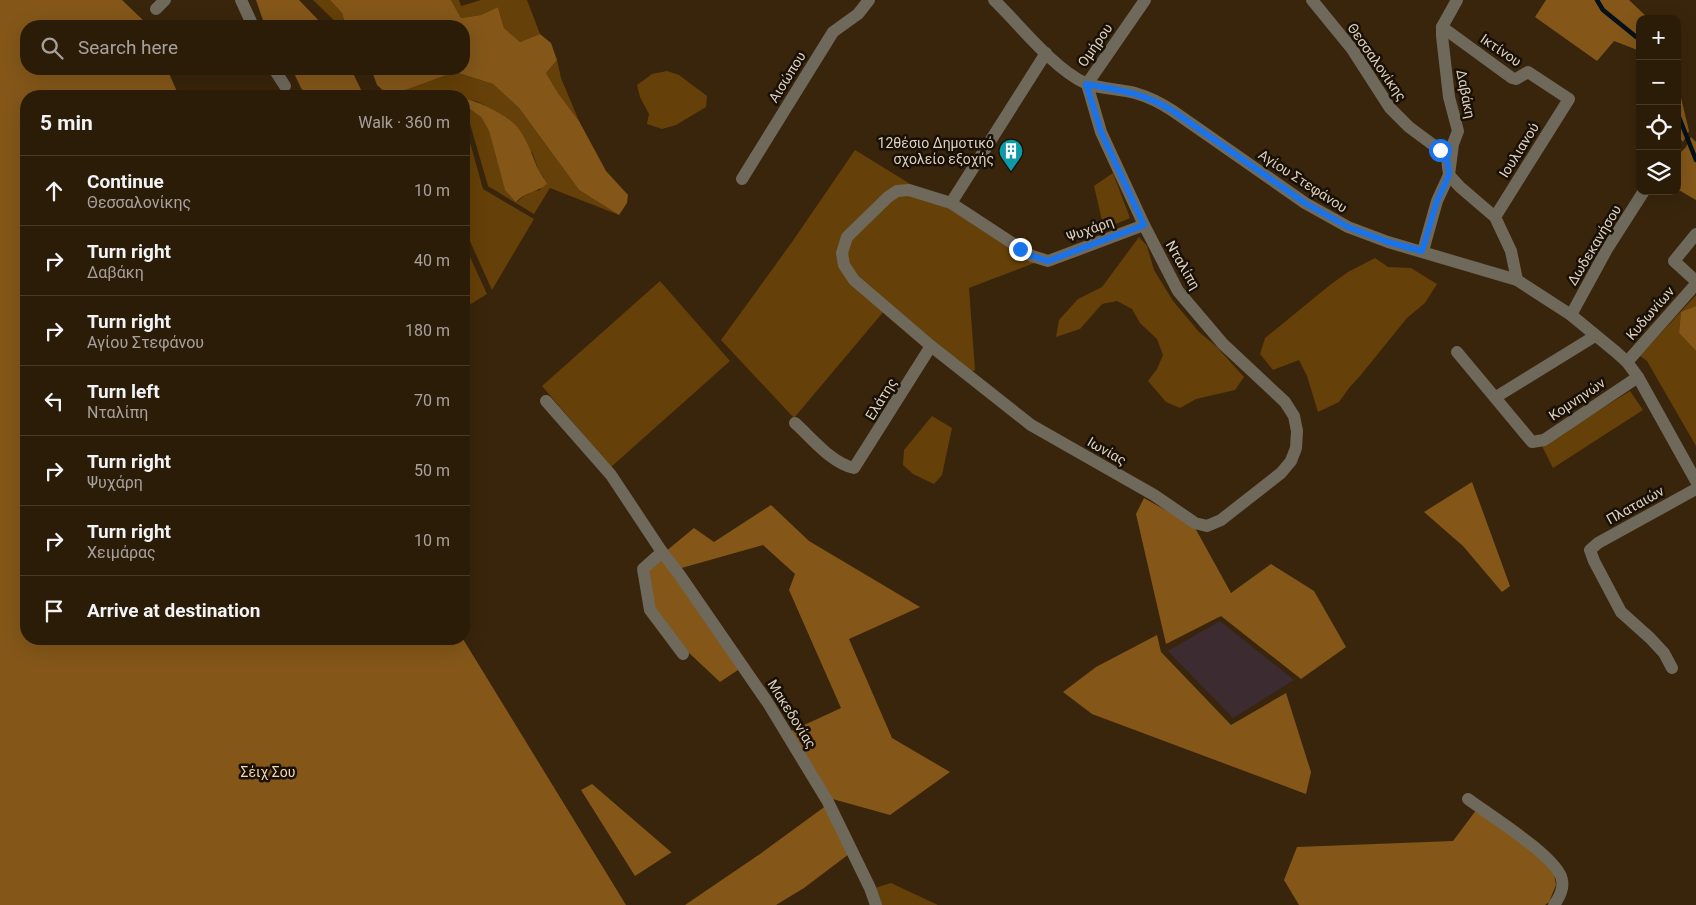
<!DOCTYPE html>
<meta charset="utf-8">
<style>
body{margin:0;font-family:Roboto,sans-serif;background:#372916;color:#f1f3f6}
.controls{position:absolute;right:15px;top:15px;display:grid;overflow:hidden;border-radius:10px;box-shadow:0 5px 20px #0002}
.controls button{width:45px;height:45px;display:grid;place-items:center;padding:0;border:0;border-bottom:1px solid #473a29;background:#2b1c08;color:#f1f3f6;font:25px sans-serif}
.stop{position:absolute;width:15px;height:15px;margin:-11px;border:4px solid #1a73e8;border-radius:50%;background:#fff}
.stop.end{background:#1a73e8;border-color:#fff;box-shadow:0 1px 5px #0008}
.list{margin:0;padding:0;list-style:none}
h2{display:flex;justify-content:space-between;align-items:center;height:65px;margin:0;padding:0 20px;font-size:21px}
h2 small{font-size:16px;font-weight:400;color:#a6a19c}
.list li{display:grid;grid-template-columns:32px 1fr auto;gap:15px;align-items:center;box-sizing:border-box;height:70px;padding:0 20px;border-top:1px solid #473a29}
.list b{display:block;font-size:19px;white-space:nowrap}
.list p{margin:0;font-size:16px;white-space:nowrap;color:#a6a19c}
.list em{font-size:16px;font-style:normal;color:#a6a19c}
.icon{flex:none;width:28px;height:28px;fill:none;stroke:currentColor;stroke-width:2;stroke-linecap:round;stroke-linejoin:round}
.map{position:relative;flex:none;width:1696px;height:905px;overflow:hidden}
.search{position:absolute;background:#2b1c08;box-shadow:0 5px 20px #0002;left:20px;top:20px;width:450px;height:55px;display:flex;align-items:center;gap:12px;box-sizing:border-box;padding:0 18px;border-radius:20px;color:#a6a19c;font-size:19px}
.panel{position:absolute;background:#2b1c08;box-shadow:0 5px 20px #0002;left:20px;top:90px;width:450px;height:555px;border-radius:20px}
.map>svg:first-child{display:block}
</style>
<div class="map">
<svg width="1696" height="905" viewBox="0 0 1696 905">
<rect width="100%" height="100%" fill="#39250b"/>
<polygon fill="#3d2b32" points="1220,621 1294,680 1233,718 1168,651"/>
<g fill="#654008" fill-rule="evenodd">
<polygon points="313,0 330,0 342,13 346,26 340,26"/>
<polygon points="451,0 459,0 461,6 481,0 527,0 540,34 520,42 504,28 498,7 481,15 461,18"/>
<polygon points="557,60 561,78 579,121 558,93 546,73"/>
<polygon points="667,71 679,75 707,96 706,107 676,125 662,129 647,124 649,114 640,97 637,85 652,74"/>
<path d="M 455,72 L 493,84 L 519,108 L 579,190 L 619,215 L 550,188 L 534,214 L 488,186 L 464,103 L 464,96 L 429,94 L 426,96 L 389,96 ZM 464,98 L 478,102 L 506,118 L 533,154 L 538,169 L 544,178 L 540,190 L 528,192 L 517,202 L 505,189 L 489,131 L 481,117 Z"/>
<polygon points="464,121 483,189 534,219 492,290 464,228"/>
<polygon points="855,150 1037,262 969,288 975,370 971,372 890,304 794,418 721,340 792,242"/>
<polygon points="1113,173 1130,218 1104,229 1094,186"/>
<polygon points="1139,237 1147,246 1154,270 1173,301 1199,332 1216,346 1244,377 1235,390 1196,399 1180,408 1166,402 1148,381 1157,369 1163,355 1157,339 1140,323 1132,309 1117,301 1102,304 1080,329 1056,337 1059,320 1078,299 1102,287"/>
<polygon points="464,244 487,294 469,305 464,297"/>
<polygon points="1375,258 1388,267 1411,268 1437,284 1425,303 1407,318 1360,376 1349,388 1339,402 1318,412 1307,376 1299,360 1273,370 1260,354 1265,338 1330,285 1348,272"/>
<polygon points="660,281 730,361 611,467 542,386"/>
<polygon points="1696,295 1696,306 1681,313 1679,333 1696,351 1696,446 1647,361 1640,356"/>
<polygon points="1630,391 1643,410 1553,468 1542,446"/>
<polygon points="932,416 952,428 942,475 934,484 913,474 903,465 904,450"/>
<polygon points="891,883 938,905 880,905 875,888"/>
</g>
<g fill="#845719">
<polygon points="0,0 122,0 146,23 147,26 26,26 26,69 167,69 179,96 26,96 26,639 463,639 626,905 0,905"/>
<polygon points="256,0 299,0 324,26 265,26"/>
<polygon points="330,0 451,0 461,18 481,15 498,7 504,28 520,42 540,34 551,43 557,60 546,73 558,93 579,121 606,171 628,195 627,203 619,215 579,190 519,108 493,84 455,72 389,96 377,85 371,69 464,69 464,26 346,26 342,13"/>
<polygon points="1546,0 1629,0 1649,19 1640,19 1640,51 1614,41 1597,61 1535,17"/>
<polygon points="292,69 351,69 364,96 307,96 301,88"/>
<polygon points="1677,81 1689,131 1683,142 1677,134"/>
<path d="M 464,98 C 479,102 508,115 518,128 C 527,140 532,154 537,167 C 540,173 544,178 547,184 C 536,193 526,191 516,202 L 505,190 L 489,131 L 481,117 L 469,108 Z"/>
<polygon points="1691,137 1696,142 1696,200 1677,189 1677,156 1686,147"/>
<polygon points="1696,306 1696,351 1679,333 1681,312"/>
<polygon points="1472,482 1510,586 1502,592 1463,546 1424,512"/>
<polygon points="1144,498 1194,526 1231,593 1271,564 1314,591 1346,647 1301,679 1221,616 1166,644 1136,514"/>
<polygon points="771,505 809,541 920,607 849,639 892,738 950,772 890,815 829,798 789,732 841,708 789,590 795,574 763,545 678,569 665,552 694,528 714,542"/>
<polygon points="661,556 741,668 720,682 687,651 654,610 646,570"/>
<polygon points="1157,635 1161,652 1231,725 1286,693 1311,772 1306,794 1092,714 1063,692 1096,667"/>
<polygon points="592,784 671,852 672,852 635,876 581,790"/>
<polygon points="827,805 849,854 804,888 776,905 685,905 760,854"/>
<polygon points="1477,809 1532,849 1554,873 1556,885 1549,902 1545,905 1299,905 1284,880 1297,847 1453,841"/>
</g>
<g fill="none" stroke-linecap="round" stroke-linejoin="round">
<g stroke="#051018" stroke-width="4.5">
<polyline points="1597,0 1603,10 1640,40"/>
<polyline points="1677,112 1696,160"/>
</g>
<g stroke="#6e695b" stroke-width="12">
<polyline points="241,0 253,26"/>
<path d="M 994,0 C 1019,24 1054,69 1085,83 C 1099,89 1120,89 1135,93 C 1149,97 1161,103 1173,111 L 1305,203 L 1348,227 L 1388,242 L 1517,280 L 1571,315 L 1616,352 L 1627,362 L 1638,377 L 1696,481"/>
<polyline points="1312,0 1352,49 1390,108 1409,127 1440,150 1447,158 1449,175 1460,187 1495,217 1511,251 1517,280"/>
<polyline points="156,9 165,0"/>
<polyline points="1442,27 1512,78 1516,79 1528,72 1569,99 1495,217"/>
<polyline points="274,69 285,86"/>
<polyline points="1087,84 1101,132 1144,225 1178,291 1223,344 1285,402 1294,416 1297,431 1296,448 1291,461 1281,473 1221,520 1207,526 1195,523 1154,495 1031,425 931,346 854,280 844,265 842,253 847,237 888,197 897,191 909,190 951,203 1032,256 1048,261 1144,225"/>
<polyline points="1087,84 1145,0"/>
<polyline points="742,179 833,32 858,14 869,0"/>
<polyline points="951,203 1046,53"/>
<polyline points="1696,234 1674,261 1696,281"/>
<polyline points="1423,251 1437,201 1449,175 1453,144 1458,131 1449,97 1442,36 1442,27 1457,0"/>
<polyline points="1571,315 1607,249 1644,191"/>
<polyline points="1457,352 1532,442 1544,440 1638,377"/>
<polyline points="1627,362 1696,284"/>
<polyline points="1496,397 1595,336"/>
<polyline points="546,401 611,475 662,552 679,574 768,703 828,802 870,888 876,905"/>
<path d="M 795,423 C 812,438 831,463 854,468 L 931,346"/>
<polyline points="662,552 643,569 650,610 683,654"/>
<polyline points="1672,668 1664,653 1650,638 1621,612 1594,561 1590,550 1598,543 1696,489"/>
<path d="M 1468,799 C 1488,814 1559,858 1562,880 C 1564,889 1559,898 1554,905"/>
</g>
</g>
<g fill="none" stroke-linecap="round" stroke-linejoin="round">
<path stroke="#1a73e8" stroke-width="6" d="M 1020,249 L 1032,256 L 1048,261 L 1144,225 L 1101,132 L 1086,84 C 1119,90 1144,93 1173,111 L 1305,203 L 1348,227 L 1388,242 L 1422,251 L 1437,201 L 1449,175 L 1447,158 L 1440,150"/>
</g>
<defs>
<symbol id="building-pin" viewBox="-11 -11 22 30"><path d="M0 17L-7.5 6A9.5 9.5 0 1 1 7.5 6Z" fill="#0f9aa8" stroke="#191006"/><path d="M-4-6H4V6H1V3H-1V6H-4ZM-2.5-4.3h1.7v1.8h-1.7ZM.8-4.3h1.7v1.8H.8ZM-2.5-1h1.7V.8h-1.7ZM.8-1h1.7V.8H.8Z" fill="#fff"/></symbol>
</defs>
<g fill-rule="evenodd">
<use href="#building-pin" x="997" y="137" width="28" height="38"/>
</g>
<g text-anchor="middle" dominant-baseline="central" stroke-width="5" stroke-linejoin="round" paint-order="stroke">
<g font-size="14" fill="#ded1c2" stroke="#191006">
<text transform="translate(1095 45) rotate(-55)">Ομήρου</text>
<text transform="translate(1501 50) rotate(34)">Ικτίνου</text>
<text transform="translate(1377 62) rotate(55)">Θεσσαλονίκης</text>
<text transform="translate(787 77) rotate(-58)">Αισώπου</text>
<text transform="translate(1466 94) rotate(79)">Δαβάκη</text>
<text transform="translate(1519 150) rotate(-58)">Ιουλιανού</text>
<text transform="translate(1303 181) rotate(33)">Αγίου Στεφάνου</text>
<text transform="translate(1090 229) rotate(-20)">Ψυχάρη</text>
<text transform="translate(1594 245) rotate(-59)">Δωδεκανήσου</text>
<text transform="translate(1183 265) rotate(60)">Νταλίπη</text>
<text transform="translate(1650 313) rotate(-49)">Κυδωνίων</text>
<text transform="translate(881 399) rotate(-58)">Ελάτης</text>
<text transform="translate(1577 399) rotate(-34)">Κομνηνών</text>
<text transform="translate(1107 451) rotate(30)">Ιωνίας</text>
<text transform="translate(1635 505) rotate(-29)">Πλαταιών</text>
<text transform="translate(792 714) rotate(58)">Μακεδονίας</text>
</g>
<g font-size="14" fill="#ded1c2" stroke="#191006" text-anchor="end">
<text x="994" y="143">12θέσιο Δημοτικό<tspan x="994" dy="16">σχολείο εξοχής</tspan></text>
</g>
<g font-size="14" fill="#f6d5b1" stroke="#191006">
<text x="268" y="772">Σέιχ Σου</text>
</g>
</g>
</svg>
<div class="controls">
<button>+</button>
<button>−</button>
<button><svg class="icon" aria-label="locate" viewBox="0 0 24 24"><circle cx="12" cy="12" r="6"/><path d="M12 2v4M12 18v4M2 12h4M18 12h4"/></svg></button>
<button><svg class="icon" aria-label="layers" viewBox="0 0 24 24"><path d="M12 4l9 5-9 5-9-5zM3 14l9 5 9-5"/></svg></button>
</div>
<div class="stop" style="left:1440px;top:150px"></div>
<div class="stop end" style="left:1020px;top:249px"></div>
<div class="search"><svg class="icon" aria-label="search" viewBox="0 0 24 24"><circle cx="10" cy="10" r="6"/><path d="M15 15l6 6"/></svg>Search here</div>
<section class="panel">
<h2>5 min<small>Walk · 360 m</small></h2>
<ul class="list">
<li><svg class="icon" aria-label="ahead" viewBox="0 0 24 24"><path d="M12 20V5M6 11l6-6 6 6"/></svg><div><b>Continue</b><p>Θεσσαλονίκης</p></div><em>10 m</em></li>
<li><svg class="icon" aria-label="right" viewBox="0 0 24 24"><path d="M7 20v-9h11M14 6l5 5-5 5"/></svg><div><b>Turn right</b><p>Δαβάκη</p></div><em>40 m</em></li>
<li><svg class="icon" aria-label="right" viewBox="0 0 24 24"><path d="M7 20v-9h11M14 6l5 5-5 5"/></svg><div><b>Turn right</b><p>Αγίου Στεφάνου</p></div><em>180 m</em></li>
<li><svg class="icon" aria-label="left" viewBox="0 0 24 24"><path d="M17 20v-9H6M10 6l-5 5 5 5"/></svg><div><b>Turn left</b><p>Νταλίπη</p></div><em>70 m</em></li>
<li><svg class="icon" aria-label="right" viewBox="0 0 24 24"><path d="M7 20v-9h11M14 6l5 5-5 5"/></svg><div><b>Turn right</b><p>Ψυχάρη</p></div><em>50 m</em></li>
<li><svg class="icon" aria-label="right" viewBox="0 0 24 24"><path d="M7 20v-9h11M14 6l5 5-5 5"/></svg><div><b>Turn right</b><p>Χειμάρας</p></div><em>10 m</em></li>
<li><svg class="icon" aria-label="arrive" viewBox="0 0 24 24"><path d="M6 21V4h12l-3 4 3 4H6"/></svg><div><b>Arrive at destination</b></div></li>
</ul>
</section>
</div>
